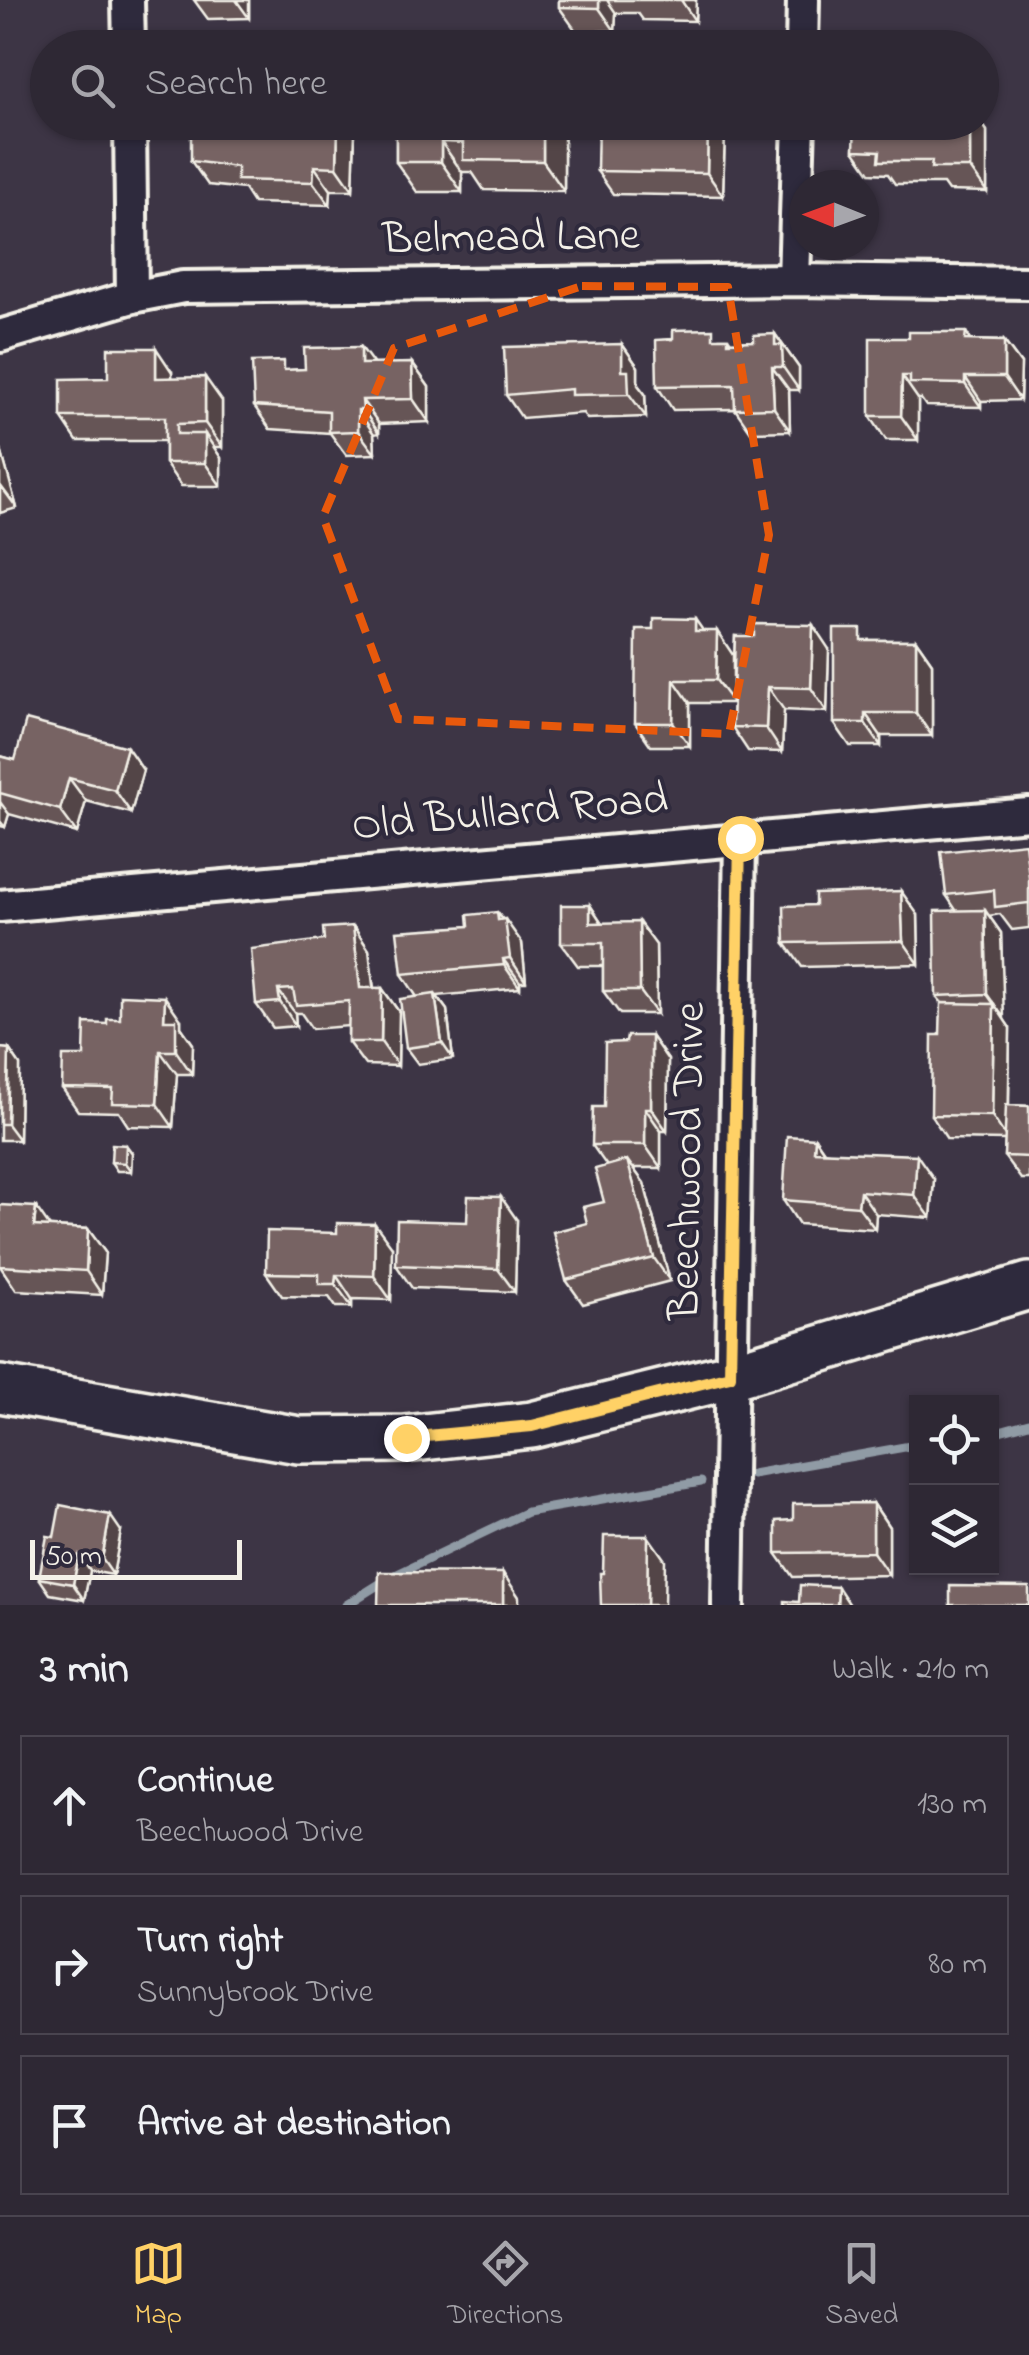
<!DOCTYPE html>
<meta charset="utf-8">
<style>
body{margin:0;font-family:"Indie Flower",sans-serif;background:#36303c;color:#f1f3f6}
.controls{position:absolute;right:30px;bottom:30px;display:grid;overflow:hidden;border-radius:0px;box-shadow:0 2px 8px #0004}
.controls button{width:90px;height:90px;display:grid;place-items:center;padding:0;border:0;border-bottom:2px solid #49444f;background:#2e2834;color:#f1f3f6;font:50px sans-serif}
.compass{position:absolute;left:789px;top:170px;width:90px;height:90px;border-radius:50%;background:#2e2834;box-shadow:0 2px 8px #0004;rotate:271deg}
.scale{position:absolute;left:30px;bottom:25px;width:212px;box-sizing:border-box;padding-left:10px;border:5px solid #f4f1e8;border-top:0;font-size:28px;line-height:35px;white-space:nowrap;color:#f4f1e8;-webkit-text-stroke:8px #2f2a3d;paint-order:stroke}
.stop{position:absolute;width:30px;height:30px;margin:-22px;border:8px solid #ffd166;border-radius:50%;background:#fff}
.stop.end{background:#ffd166;border-color:#fff;box-shadow:0 2px 10px #0008}
.list{margin:0;padding:0;list-style:none}
h2{display:flex;justify-content:space-between;align-items:center;height:130px;margin:0;padding:0 40px;font-size:42px}
h2 small{font-size:32px;font-weight:400;color:#a7a6ac}
.list li{display:grid;grid-template-columns:65px 1fr auto;gap:30px;align-items:center;box-sizing:border-box;height:140px;margin:0 20px 20px;padding:0 20px;border:2px solid #49444f;border-radius:0px}
.list b{display:block;font-size:38px;white-space:nowrap}
.list p{margin:0;font-size:32px;white-space:nowrap;color:#a7a6ac}
.list em{font-size:32px;font-style:normal;color:#a7a6ac}
.icon{flex:none;width:55px;height:55px;fill:none;stroke:currentColor;stroke-width:2;stroke-linecap:round;stroke-linejoin:round}
.map{position:relative;flex:none;width:1029px;height:1605px;overflow:hidden}
.search{position:absolute;background:#2e2834;box-shadow:0 2px 8px #0004;left:30px;right:30px;top:30px;height:110px;display:flex;align-items:center;gap:25px;box-sizing:border-box;padding:0 35px;border-radius:55px;color:#a7a6ac;font-size:38px}
.sheet{height:610px;background:#2e2834}
nav{display:flex;justify-content:space-around;align-items:center;box-sizing:border-box;height:140px;border-top:2px solid #49444f;background:#2e2834;font-size:28px;color:#a7a6ac}
nav a{display:grid;justify-items:center;gap:5px}
nav .on{color:#ffd166}
.map>svg:first-child{display:block}
</style>
<div class="map">
<svg width="1029" height="1605" viewBox="0 0 1029 1605">
<rect width="100%" height="100%" fill="#3d3545"/>
<filter id="ink" filterUnits="userSpaceOnUse"><feTurbulence type="fractalNoise" baseFrequency=".01" numOctaves="2"/><feDisplacementMap in="SourceGraphic" scale="20" xChannelSelector="R" yChannelSelector="G"/><feConvolveMatrix kernelMatrix="1 2 1 2 8 2 1 2 1" color-interpolation-filters="sRGB"/></filter>
<g filter="url(#ink)">
<g fill="none" stroke-linecap="round" stroke-linejoin="round">
<g stroke="#909ba5" stroke-width="9">
<polyline points="992,1433 1029,1423"/>
<polyline points="752,1474 916,1445"/>
<polyline points="346,1605 389,1578 527,1512 701,1482"/>
</g>
<defs>
<g id="minor">
<polyline points="128,0 129,48"/>
<polyline points="802,48 803,0"/>
<polyline points="130,122 132,297"/>
<polyline points="794,280 799,122"/>
<polyline points="0,336 132,297 183,287 794,280 1029,283"/>
<polyline points="0,906 1029,814"/>
<polyline points="728,1605 740,838"/>
</g>
<polyline id="secondary" points="0,1389 299,1440 405,1439 532,1425 730,1376 1029,1286"/>
</defs>
<use href="#minor" stroke="#f4f1e8" stroke-width="38"/>
<use href="#secondary" stroke="#f4f1e8" stroke-width="52"/>
<use href="#minor" stroke="#2f2a3d" stroke-width="30"/>
<use href="#secondary" stroke="#2f2a3d" stroke-width="45"/>
</g>
<g fill="#665556" stroke="#f4f1e8" stroke-width="2.5">
<polygon points="194,0 249,0 249,18 208,19"/>
<polygon points="559,0 696,0 695,21 643,20 638,13 616,13 615,31 576,31 559,7"/>
<polygon points="396,122 564,122 564,191 484,190 472,172 462,172 462,192 417,192 396,162"/>
<polygon points="855,122 981,122 987,131 987,192 948,191 943,184 895,184 888,174 870,173 854,150"/>
<polygon points="725,130 723,196 613,194 597,171"/>
<polygon points="355,132 353,190 331,190 330,205 253,203 244,189 208,185 191,161"/>
<polygon points="966,332 971,340 1004,341 1021,364 1020,400 981,401 981,407 926,406 921,399 918,399 918,440 886,440 870,416 909,338"/>
<polygon points="775,334 799,368 799,390 789,390 790,431 751,432 735,409 673,410 657,386 719,338 728,338 731,342 754,341"/>
<polygon points="622,344 638,367 638,385 645,394 646,417 587,419 583,413 522,418 506,395"/>
<polygon points="412,363 429,387 429,422 379,424 379,433 374,434 375,454 346,455 330,433 270,429 254,406 290,370"/>
<polygon points="172,372 172,378 222,401 222,447 213,447 221,458 221,486 181,486 165,463 165,441 77,441 61,417"/>
<polygon points="0,446 17,508 0,513"/>
<polygon points="704,631 733,655 733,703 690,703 690,746 651,746 635,723"/>
<polygon points="735,636 829,649 827,712 784,710 782,752 748,751 732,727"/>
<polygon points="869,640 916,640 932,663 932,736 881,736 881,746 850,746 834,723"/>
<polygon points="0,756 15,760 143,770 131,813 86,801 77,833 9,814 5,827 0,826"/>
<polygon points="1029,848 1029,928 1012,930 1000,914 989,916 1001,933 1003,1018 1010,1028 1009,1105 1029,1106 1029,1179 1021,1179 1004,1156 1005,1140 947,1139 931,1115 940,1035 942,1003 936,996 956,910 946,895"/>
<polygon points="590,905 602,923 656,945 657,1014 620,1014 603,991 603,966 578,966 561,943"/>
<polygon points="497,912 522,943 526,982 520,982 520,988 437,996 447,1010 453,1059 418,1064 406,1048 417,997 402,974 469,926"/>
<polygon points="918,915 919,964 802,967 785,943"/>
<polygon points="353,926 369,950 374,988 382,988 399,1012 398,1066 365,1065 348,1042 348,1026 312,1029 301,1013 295,1013 296,1026 273,1028 256,1004 324,940"/>
<polygon points="181,1020 181,1027 193,1044 192,1074 177,1074 173,1127 128,1126 119,1112 78,1111 62,1088 107,1024"/>
<polygon points="651,1036 668,1060 667,1131 661,1131 661,1168 633,1168 644,1183 670,1281 583,1304 566,1280 587,1223 604,1202 607,1166 592,1145 626,1042"/>
<polygon points="0,1048 9,1049 20,1065 19,1140 0,1140"/>
<polygon points="815,1138 824,1151 934,1179 931,1218 876,1214 875,1229 799,1224 783,1200"/>
<polygon points="126,1145 132,1153 131,1171 117,1171 111,1162"/>
<polygon points="517,1220 515,1292 412,1288 396,1265 467,1222"/>
<polygon points="50,1227 88,1229 105,1252 102,1295 16,1290 0,1266"/>
<polygon points="392,1247 391,1300 352,1299 352,1307 336,1307 329,1297 282,1296 266,1273"/>
<polygon points="873,1503 889,1527 889,1575 793,1577 776,1553"/>
<polygon points="121,1531 113,1575 90,1571 84,1600 50,1594 39,1578"/>
</g>
<g fill="#534546" stroke="#f4f1e8" stroke-width="2.5">
<polygon points="236,0 249,0 249,18"/>
<polygon points="599,0 607,0 616,13 615,31 599,8"/>
<polygon points="681,0 696,0 695,21"/>
<polygon points="338,122 348,122 355,132 353,190 337,167"/>
<polygon points="543,122 564,122 564,191 543,161"/>
<polygon points="708,122 720,122 725,130 723,196 707,173"/>
<polygon points="970,122 981,122 987,131 987,192 970,168"/>
<polygon points="441,142 462,172 462,192 441,162"/>
<polygon points="314,166 331,190 330,205 313,182"/>
<polygon points="775,334 799,368 799,390 783,367 775,345"/>
<polygon points="1004,341 1021,364 1020,400 1004,377"/>
<polygon points="622,344 638,367 638,385 645,394 646,417 629,394 622,371"/>
<polygon points="361,347 378,370 361,364"/>
<polygon points="156,348 172,372 172,401 156,378"/>
<polygon points="412,363 429,387 429,422 413,399"/>
<polygon points="772,367 789,390 790,431 774,408"/>
<polygon points="902,376 918,399 918,440 901,416"/>
<polygon points="205,377 222,401 222,447 205,423"/>
<polygon points="965,377 981,401 981,407 965,384"/>
<polygon points="362,400 379,424 379,433 363,410"/>
<polygon points="358,410 374,434 375,454 358,431"/>
<polygon points="205,434 221,458 221,486 205,463"/>
<polygon points="0,446 17,508 0,485"/>
<polygon points="695,619 711,642 695,631"/>
<polygon points="813,625 829,649 827,712 811,688"/>
<polygon points="717,631 733,655 733,703 716,680"/>
<polygon points="916,640 932,663 932,736 916,713"/>
<polygon points="674,680 690,703 690,746 673,723"/>
<polygon points="768,687 784,710 782,752 766,728"/>
<polygon points="865,713 881,736 881,746 865,723"/>
<polygon points="127,747 143,770 131,813 115,790"/>
<polygon points="69,778 86,801 77,833 60,810"/>
<polygon points="0,802 9,814 5,827 0,821"/>
<polygon points="901,891 918,915 919,964 903,941"/>
<polygon points="590,905 606,929 590,923"/>
<polygon points="985,910 1001,933 1004,1018 987,994"/>
<polygon points="497,912 506,925 505,919 522,943 526,982 510,958 498,920"/>
<polygon points="639,922 656,945 657,1014 640,991"/>
<polygon points="353,926 369,950 376,1011 360,988"/>
<polygon points="503,959 520,982 520,988 504,965"/>
<polygon points="382,988 399,1012 398,1066 381,1042"/>
<polygon points="278,990 295,1013 296,1026 280,1002"/>
<polygon points="435,994 447,1010 453,1059 442,1043"/>
<polygon points="165,997 181,1020 181,1027 193,1044 192,1074 176,1051 164,1020"/>
<polygon points="994,1004 1010,1028 1008,1140 992,1116"/>
<polygon points="651,1036 668,1060 667,1131 651,1108"/>
<polygon points="9,1049 20,1065 19,1140 7,1124"/>
<polygon points="160,1051 177,1074 173,1127 157,1104"/>
<polygon points="645,1108 661,1131 661,1168 645,1145"/>
<polygon points="815,1138 831,1162 814,1151"/>
<polygon points="126,1145 132,1153 131,1171 125,1163"/>
<polygon points="917,1155 934,1179 931,1218 914,1195"/>
<polygon points="627,1160 644,1183 670,1281 654,1258"/>
<polygon points="860,1191 876,1214 875,1229 858,1206"/>
<polygon points="501,1197 517,1220 515,1292 498,1269"/>
<polygon points="36,1207 52,1230 34,1226"/>
<polygon points="375,1224 392,1247 391,1300 374,1276"/>
<polygon points="88,1229 105,1252 102,1295 86,1271"/>
<polygon points="336,1275 352,1299 352,1307 335,1284"/>
<polygon points="873,1503 889,1527 889,1575 873,1552"/>
<polygon points="110,1515 121,1531 113,1575 102,1559"/>
<polygon points="648,1536 665,1560 664,1605 647,1605"/>
<polygon points="79,1555 90,1571 84,1600 73,1584"/>
<polygon points="503,1573 519,1597 519,1605 503,1605"/>
<polygon points="838,1587 850,1605 837,1605"/>
</g>
<g fill="#776364" stroke="#f4f1e8" stroke-width="2.5">
<polygon points="559,0 599,0 599,8 559,7"/>
<rect x="858" y="40" width="14" height="8"/>
<polygon points="191,122 338,122 337,167 314,166 313,182 237,180 237,167 191,161"/>
<polygon points="396,122 543,122 543,161 463,160 463,143 441,142 441,162 396,162"/>
<polygon points="598,122 708,122 707,173 597,171"/>
<polygon points="855,122 970,122 970,168 931,168 932,161 879,161 880,151 854,150"/>
<polygon points="713,329 713,338 728,338 728,342 754,341 754,335 775,334 775,345 782,345 783,367 772,367 774,408 735,409 734,385 657,386 656,340 673,339 673,330"/>
<polygon points="909,332 966,332 965,340 1004,341 1004,377 965,377 965,384 910,383 910,376 902,376 901,416 870,416 870,338 909,338"/>
<polygon points="622,344 622,371 628,371 629,394 571,395 571,389 506,395 504,347"/>
<polygon points="361,347 361,364 412,363 413,399 362,400 363,410 358,410 358,431 329,432 329,411 254,406 252,362 284,361 284,370 305,369 304,348"/>
<polygon points="108,348 156,348 156,378 205,377 205,423 177,424 177,434 205,434 205,463 165,463 165,417 61,417 61,379 108,378"/>
<polygon points="653,618 695,619 695,631 717,631 716,680 674,680 673,723 635,723 636,629 653,629"/>
<polygon points="754,624 813,625 811,688 768,687 766,728 732,727 735,636 754,636"/>
<polygon points="834,629 861,629 861,640 916,640 916,713 865,713 865,723 834,723"/>
<polygon points="26,720 127,747 115,790 69,778 60,810 0,793 0,756 15,760"/>
<polygon points="1025,843 1029,877 1029,903 995,907 994,890 946,895 941,852"/>
<polygon points="901,891 903,941 785,943 784,906 815,905 815,894"/>
<polygon points="561,905 590,905 590,923 639,922 640,991 603,991 603,943 561,943"/>
<polygon points="985,910 987,994 936,996 935,911"/>
<polygon points="497,912 498,920 505,919 510,958 503,959 504,965 402,974 397,931 469,926 468,915"/>
<polygon points="353,926 360,988 382,988 381,1042 348,1042 349,1001 296,1005 293,989 278,990 280,1002 256,1004 251,949 324,940 323,928"/>
<polygon points="435,994 442,1043 406,1048 400,999"/>
<polygon points="120,995 165,997 164,1020 176,1020 176,1051 160,1051 157,1104 112,1103 113,1089 62,1088 63,1056 84,1056 85,1023 107,1024 107,1019 120,1019"/>
<polygon points="941,1003 994,1004 992,1116 931,1115 932,1035 940,1035"/>
<polygon points="627,1036 651,1036 651,1108 645,1108 645,1145 592,1145 593,1107 604,1107 605,1043 626,1042"/>
<polygon points="0,1048 9,1049 7,1124 0,1124"/>
<polygon points="1006,1105 1029,1106 1029,1157 1004,1156"/>
<polygon points="787,1136 815,1138 814,1151 917,1155 914,1195 860,1191 858,1206 783,1200"/>
<polygon points="112,1144 126,1145 125,1163 111,1162"/>
<polygon points="627,1160 654,1258 566,1280 553,1232 587,1223 583,1207 604,1202 595,1169"/>
<polygon points="468,1196 501,1197 498,1269 396,1265 397,1220 467,1222"/>
<polygon points="0,1205 36,1207 34,1226 88,1229 86,1271 0,1266"/>
<polygon points="337,1223 375,1224 374,1276 336,1275 335,1284 319,1284 319,1274 266,1273 267,1231 337,1233"/>
<polygon points="873,1503 873,1552 776,1553 776,1521 793,1520 793,1504"/>
<polygon points="60,1505 110,1515 102,1559 79,1555 73,1584 39,1578 47,1536 54,1537"/>
<polygon points="604,1536 648,1536 647,1605 601,1605 600,1573 603,1573"/>
<polygon points="379,1572 503,1573 503,1605 378,1605"/>
<polygon points="800,1585 838,1587 837,1605 785,1605 785,1601 799,1602"/>
<polygon points="950,1586 1029,1587 1029,1605 950,1605"/>
</g>
</g>
<g fill="none" stroke-linecap="round" stroke-linejoin="round" filter="url(#ink)">
<polyline stroke="#ffd166" stroke-width="12" points="406,1438 532,1426 730,1376 740,838"/>
</g>
<path fill="none" stroke="#e8590c" stroke-width="8" stroke-dasharray="20 12" stroke-linejoin="round" d="M 582,286 L 728,287 L 769,535 L 729,734 L 398,719 L 323,517 L 394,348 Z"/>
<g text-anchor="middle" dominant-baseline="central" stroke-width="8" stroke-linejoin="round" paint-order="stroke">
<g font-size="45" fill="#f4f1e8" stroke="#2f2a3d">
<text transform="translate(511 239) rotate(-1)">Belmead Lane</text>
<text transform="translate(510 814) rotate(-5)">Old Bullard Road</text>
<text transform="translate(689 1161) rotate(-89)">Beechwood Drive</text>
</g>
</g>
</svg>
<div class="controls">
<button><svg class="icon" aria-label="locate" viewBox="0 0 24 24"><circle cx="12" cy="12" r="6"/><path d="M12 2v4M12 18v4M2 12h4M18 12h4"/></svg></button>
<button><svg class="icon" aria-label="layers" viewBox="0 0 24 24"><path d="M12 4l9 5-9 5-9-5zM3 14l9 5 9-5"/></svg></button>
</div>
<svg class="compass" viewBox="-18 -18 36 36"><path d="M0-13l5 13h-10z" fill="#e53935"/><path d="M0 13l5-13h-10z" fill="#a7a6ac"/></svg>
<div class="scale">50 m</div>
<div class="stop" style="left:740px;top:838px"></div>
<div class="stop end" style="left:406px;top:1438px"></div>
<div class="search"><svg class="icon" aria-label="search" viewBox="0 0 24 24"><circle cx="10" cy="10" r="6"/><path d="M15 15l6 6"/></svg>Search here</div>
</div>
<section class="sheet">
<h2>3 min<small>Walk · 210 m</small></h2>
<ul class="list">
<li><svg class="icon" aria-label="ahead" viewBox="0 0 24 24"><path d="M12 20V5M6 11l6-6 6 6"/></svg><div><b>Continue</b><p>Beechwood Drive</p></div><em>130 m</em></li>
<li><svg class="icon" aria-label="right" viewBox="0 0 24 24"><path d="M7 20v-9h11M14 6l5 5-5 5"/></svg><div><b>Turn right</b><p>Sunnybrook Drive</p></div><em>80 m</em></li>
<li><svg class="icon" aria-label="arrive" viewBox="0 0 24 24"><path d="M6 21V4h12l-3 4 3 4H6"/></svg><div><b>Arrive at destination</b></div></li>
</ul>
</section>
<nav>
<a class="on"><svg class="icon" aria-label="map" viewBox="0 0 24 24"><path d="M3 6l6-2 6 2 6-2v14l-6 2-6-2-6 2zM9 4v14M15 6v14"/></svg>Map</a>
<a><svg class="icon" aria-label="directions" viewBox="0 0 24 24"><path d="M12 3l9 9-9 9-9-9zM9 14v-3h6M13 9l2 2-2 2"/></svg>Directions</a>
<a><svg class="icon" aria-label="saved" viewBox="0 0 24 24"><path d="M7 4h10v16l-5-4-5 4z"/></svg>Saved</a>
</nav>
